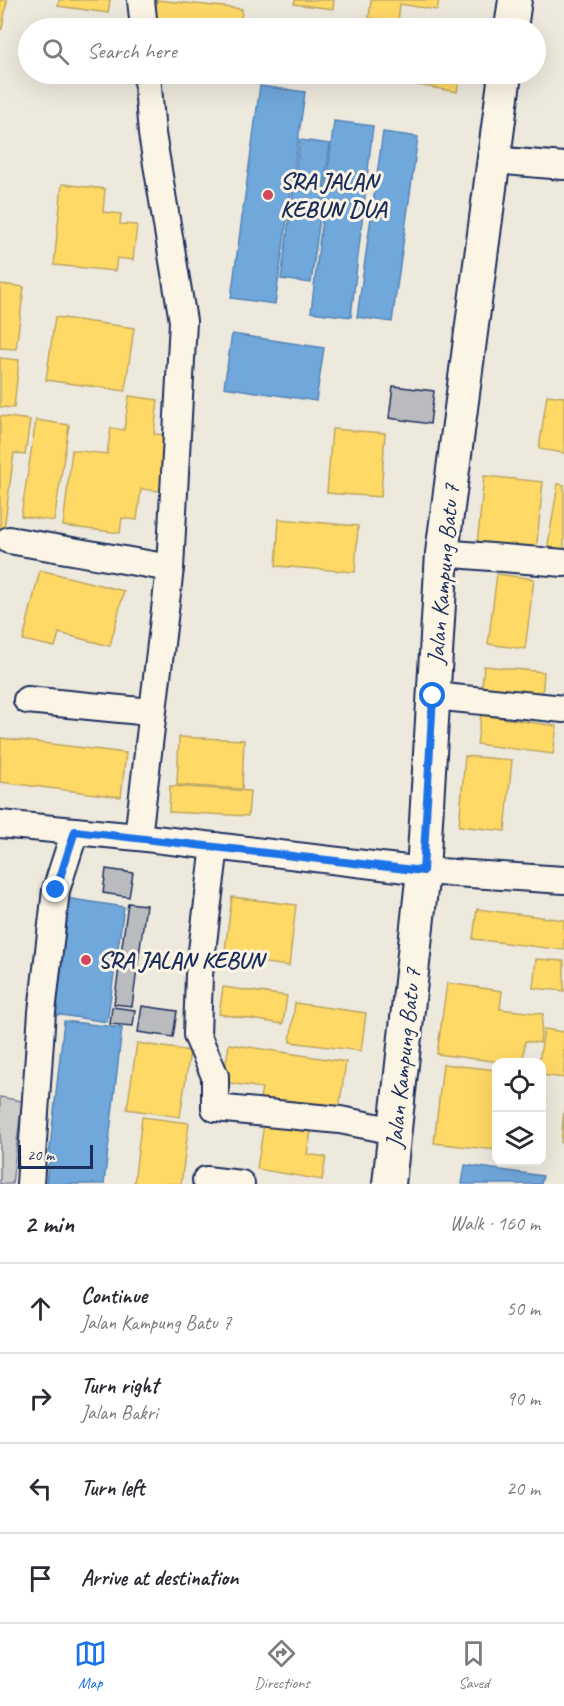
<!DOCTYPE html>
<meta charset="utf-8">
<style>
body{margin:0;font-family:Caveat,sans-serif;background:#f7f7f7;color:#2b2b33}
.controls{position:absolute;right:18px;bottom:18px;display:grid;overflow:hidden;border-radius:12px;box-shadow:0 6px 24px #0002}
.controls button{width:54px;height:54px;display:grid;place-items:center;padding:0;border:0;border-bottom:2px solid #e1e1e2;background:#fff;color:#2b2b33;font:30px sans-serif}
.scale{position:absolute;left:18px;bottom:15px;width:75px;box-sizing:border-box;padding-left:6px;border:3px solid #1b2f5e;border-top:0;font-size:16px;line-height:21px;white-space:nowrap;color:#1b2f5e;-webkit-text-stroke:4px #fcf5e5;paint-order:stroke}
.stop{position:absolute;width:18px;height:18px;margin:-14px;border:4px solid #1a73e8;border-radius:50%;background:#fff}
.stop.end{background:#1a73e8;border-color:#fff;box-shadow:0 2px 6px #0008}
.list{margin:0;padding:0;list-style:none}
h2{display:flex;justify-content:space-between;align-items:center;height:78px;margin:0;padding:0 24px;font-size:26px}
h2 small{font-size:20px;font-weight:400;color:#7c7c81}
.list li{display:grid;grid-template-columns:39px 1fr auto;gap:18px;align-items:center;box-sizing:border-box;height:90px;padding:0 24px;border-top:2px solid #e1e1e2}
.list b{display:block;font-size:22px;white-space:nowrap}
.list p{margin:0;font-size:20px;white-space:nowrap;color:#7c7c81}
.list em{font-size:20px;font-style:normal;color:#7c7c81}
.icon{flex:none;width:33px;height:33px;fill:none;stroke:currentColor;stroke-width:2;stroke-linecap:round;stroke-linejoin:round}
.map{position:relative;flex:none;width:564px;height:1184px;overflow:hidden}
.search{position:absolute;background:#fff;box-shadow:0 6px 24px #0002;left:18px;right:18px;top:18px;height:66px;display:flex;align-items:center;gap:15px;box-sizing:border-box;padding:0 21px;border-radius:33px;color:#7c7c81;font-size:22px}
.sheet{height:438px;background:#fff}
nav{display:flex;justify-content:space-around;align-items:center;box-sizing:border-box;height:84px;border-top:2px solid #e1e1e2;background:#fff;font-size:16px;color:#7c7c81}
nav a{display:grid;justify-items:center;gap:3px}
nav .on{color:#1a73e8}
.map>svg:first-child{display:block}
</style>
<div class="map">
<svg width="564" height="1184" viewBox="0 0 564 1184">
<rect width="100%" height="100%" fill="#eee9dd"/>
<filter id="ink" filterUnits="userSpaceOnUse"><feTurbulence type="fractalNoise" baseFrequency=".0167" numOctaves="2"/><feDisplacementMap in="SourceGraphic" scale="12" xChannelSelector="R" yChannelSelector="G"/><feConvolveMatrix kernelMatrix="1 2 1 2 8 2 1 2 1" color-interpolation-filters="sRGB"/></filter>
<g filter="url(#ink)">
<polygon fill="#cfcdca" stroke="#757e94" stroke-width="1.5" points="0,1097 22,1101 12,1184 0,1184"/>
<g fill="#ffd966" stroke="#bba664" stroke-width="1.5">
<polygon points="0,0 7,0 2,29 0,29"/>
<polygon points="59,0 110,0 108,13 58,6"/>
<polygon points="157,0 242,9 240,28 154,28"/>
<polygon points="295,0 334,0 333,9 294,4"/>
<polygon points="371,0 439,0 437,10 400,4 398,22 369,18"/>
<polygon points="408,74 460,74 457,92 406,83"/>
<polygon points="62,184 105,189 103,212 121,214 120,224 137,225 133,260 117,258 115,271 54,265"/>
<polygon points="0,284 24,287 16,349 0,348"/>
<polygon points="55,317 134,328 125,391 46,380"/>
<polygon points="0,358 19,360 14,408 0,407"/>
<polygon points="547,395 564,397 564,453 539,449"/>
<polygon points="129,396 158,400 154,434 167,435 160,491 141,489 137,520 122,518 120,533 63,526 72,450 107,454 111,428 124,430"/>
<polygon points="0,416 30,420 25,455 14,453 3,537 0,537"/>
<polygon points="36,420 69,425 54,521 21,516"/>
<polygon points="332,429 385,433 381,497 327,493"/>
<polygon points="484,476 543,482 536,552 477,546"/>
<polygon points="558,484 564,485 564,554 547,551"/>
<polygon points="279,519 358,526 355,572 276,566"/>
<polygon points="40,570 124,591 110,646 59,633 55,647 23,640"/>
<polygon points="497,574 534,579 525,649 488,644"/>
<polygon points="484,666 544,672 542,702 481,696"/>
<polygon points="481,715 557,726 553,754 477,744"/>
<polygon points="179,737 244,740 242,789 177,785"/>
<polygon points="1,738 126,753 121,797 0,782"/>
<polygon points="465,756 512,760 505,831 459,826"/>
<polygon points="170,786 250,791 248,816 169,812"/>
<polygon points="232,897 296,905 289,966 224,958"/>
<polygon points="477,909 564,920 564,950 473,939"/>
<polygon points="536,959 564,961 564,991 533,988"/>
<polygon points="447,983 502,991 500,1009 543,1014 540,1043 525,1041 523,1062 500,1062 437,1054"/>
<polygon points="223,987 287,996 283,1024 219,1014"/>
<polygon points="295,1003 366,1013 361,1051 290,1042"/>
<polygon points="544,1029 564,1032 564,1078 542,1075 542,1062 539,1062"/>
<polygon points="137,1043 190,1051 180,1117 127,1109"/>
<polygon points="229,1044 346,1062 338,1115 259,1103 262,1088 223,1082"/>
<polygon points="443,1064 496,1070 496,1150 434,1143"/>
<polygon points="542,1097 546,1098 542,1137"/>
<polygon points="564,1109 564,1143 561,1143"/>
<polygon points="142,1117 189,1123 181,1184 134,1184"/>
<polygon points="265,1118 312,1126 307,1154 326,1157 322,1180 257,1169"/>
</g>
<g fill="#6fa8dc" stroke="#5684b6" stroke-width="1.5">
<polygon points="260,86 305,92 275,304 231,298"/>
<polygon points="334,121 373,126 351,317 311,312"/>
<polygon points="383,132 418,137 392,322 357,317"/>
<polygon points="300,140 330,144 311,283 281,279"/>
<polygon points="232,334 324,348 316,401 224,387"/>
<polygon points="65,898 124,907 107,1022 48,1013"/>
<polygon points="64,1021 122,1028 104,1184 46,1184"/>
<polygon points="465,1165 543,1176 541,1184 462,1184"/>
</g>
<g fill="#babbbe" stroke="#1b2f5e" stroke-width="1.5">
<polygon points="393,386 434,391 430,424 389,418"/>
<polygon points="106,869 133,873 129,897 103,893"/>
<polygon points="128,903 146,905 132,1006 114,1004"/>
<polygon points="142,1006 177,1011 173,1037 138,1032"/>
<polygon points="112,1007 135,1010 133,1026 110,1024"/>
</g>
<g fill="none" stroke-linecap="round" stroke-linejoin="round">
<defs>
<g id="minor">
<polyline points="141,0 144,28"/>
<polyline points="493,160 564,166"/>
<polyline points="9,540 170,568"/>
<polyline points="442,553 564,563"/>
<polyline points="433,696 564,709"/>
<polyline points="27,700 151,712"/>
<polyline points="0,824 138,837 423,871 564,880"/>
<polyline points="138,837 170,568 183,321 152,134 147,74"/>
<polyline points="215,846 199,975 197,1035 215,1076 215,1108 340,1120 396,1131"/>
<polyline points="206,1180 241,1184"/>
<polyline points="30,1184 42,1012 56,890 75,831"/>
</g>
<g id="tertiary">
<polyline points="511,28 515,0"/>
<polyline points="389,1184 423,871 442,553 505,74"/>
</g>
</defs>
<use href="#minor" stroke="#1b2f5e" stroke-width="30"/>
<use href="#tertiary" stroke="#1b2f5e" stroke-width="36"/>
<use href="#minor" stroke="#fcf5e5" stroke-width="26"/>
<use href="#tertiary" stroke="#fcf5e5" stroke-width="32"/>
</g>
</g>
<g fill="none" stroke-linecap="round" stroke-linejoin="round" filter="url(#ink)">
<polyline stroke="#1a73e8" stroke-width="8" points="56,890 75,831 423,871 433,696"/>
</g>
<g fill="#d1495b" stroke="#fcf5e5" stroke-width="2">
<circle cx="268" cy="195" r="6"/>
<circle cx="86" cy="960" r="6"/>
</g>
<g text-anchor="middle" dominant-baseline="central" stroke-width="6" stroke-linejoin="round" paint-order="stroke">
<g font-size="24" font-weight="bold" fill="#1b2f5e" stroke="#fcf5e5" text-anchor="start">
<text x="280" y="181">SRA JALAN<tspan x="280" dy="28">KEBUN DUA</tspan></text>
<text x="98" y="960">SRA JALAN KEBUN</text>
</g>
<g font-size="24" fill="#1b2f5e" stroke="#fcf5e5">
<text transform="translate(443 574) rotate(-85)">Jalan Kampung Batu 7</text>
<text transform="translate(403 1058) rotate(-84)">Jalan Kampung Batu 7</text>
</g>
</g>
</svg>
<div class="controls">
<button><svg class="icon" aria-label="locate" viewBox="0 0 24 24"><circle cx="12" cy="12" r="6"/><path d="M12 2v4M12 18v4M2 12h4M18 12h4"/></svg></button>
<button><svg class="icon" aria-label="layers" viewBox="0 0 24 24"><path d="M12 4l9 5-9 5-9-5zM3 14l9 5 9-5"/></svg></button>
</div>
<div class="scale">20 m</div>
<div class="stop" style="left:433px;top:696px"></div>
<div class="stop end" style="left:56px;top:890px"></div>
<div class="search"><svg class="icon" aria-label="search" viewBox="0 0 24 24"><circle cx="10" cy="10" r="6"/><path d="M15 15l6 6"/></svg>Search here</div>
</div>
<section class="sheet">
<h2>2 min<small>Walk · 160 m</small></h2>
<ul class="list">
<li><svg class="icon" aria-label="ahead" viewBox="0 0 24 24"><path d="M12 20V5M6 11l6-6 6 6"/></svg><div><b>Continue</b><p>Jalan Kampung Batu 7</p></div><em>50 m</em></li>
<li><svg class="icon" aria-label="right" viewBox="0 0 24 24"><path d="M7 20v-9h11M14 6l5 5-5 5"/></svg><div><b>Turn right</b><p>Jalan Bakri</p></div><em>90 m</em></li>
<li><svg class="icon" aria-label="left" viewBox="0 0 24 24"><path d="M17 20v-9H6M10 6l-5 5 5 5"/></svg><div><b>Turn left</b></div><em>20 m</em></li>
<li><svg class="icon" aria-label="arrive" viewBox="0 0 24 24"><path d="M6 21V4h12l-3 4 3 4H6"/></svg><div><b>Arrive at destination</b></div></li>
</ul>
</section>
<nav>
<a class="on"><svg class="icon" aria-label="map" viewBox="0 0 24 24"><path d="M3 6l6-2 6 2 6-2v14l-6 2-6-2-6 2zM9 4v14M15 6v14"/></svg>Map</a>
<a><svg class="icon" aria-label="directions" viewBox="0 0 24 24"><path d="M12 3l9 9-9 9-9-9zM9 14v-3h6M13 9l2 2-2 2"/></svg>Directions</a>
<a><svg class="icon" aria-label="saved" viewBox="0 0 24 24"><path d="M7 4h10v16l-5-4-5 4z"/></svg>Saved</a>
</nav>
